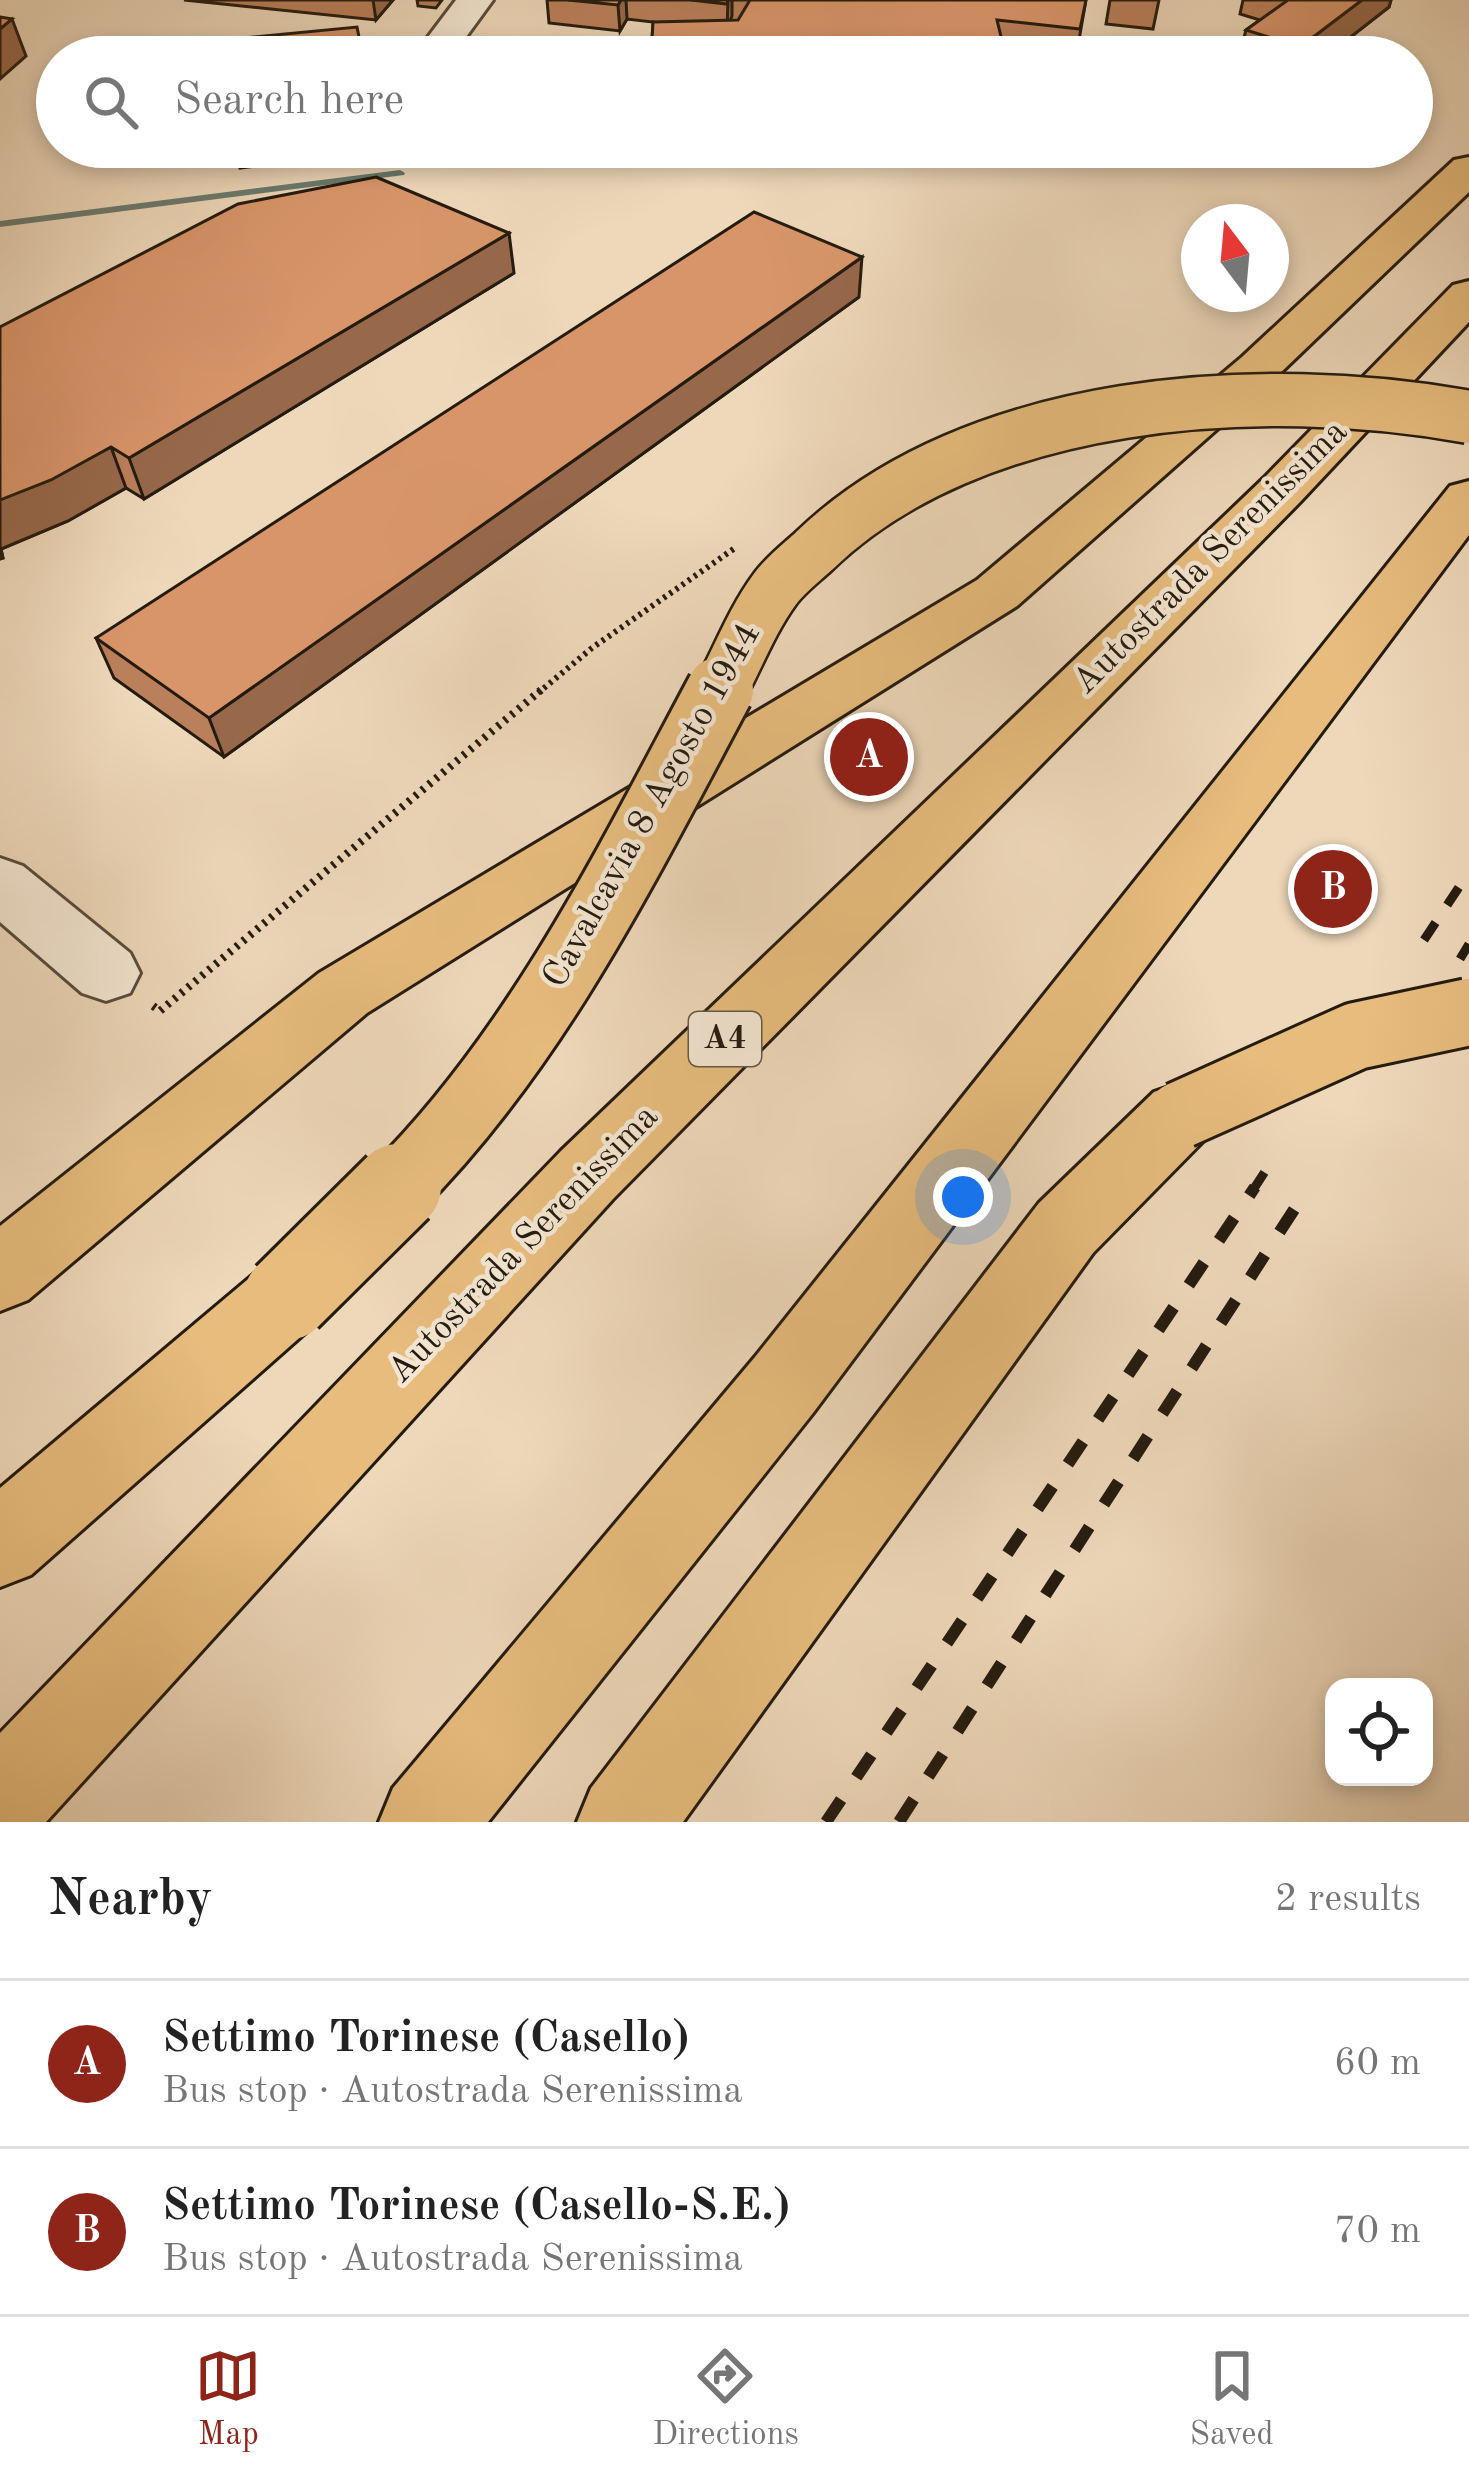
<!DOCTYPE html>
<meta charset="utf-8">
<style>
body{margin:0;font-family:"Old Standard TT",serif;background:#f2f2f2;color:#222}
.controls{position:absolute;right:36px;bottom:36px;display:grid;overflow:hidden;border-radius:24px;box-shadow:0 6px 18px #0003}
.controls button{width:108px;height:108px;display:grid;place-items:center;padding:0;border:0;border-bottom:3px solid #e0e0e0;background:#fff;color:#222;font:60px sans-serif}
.compass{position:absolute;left:1181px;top:204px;width:108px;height:108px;border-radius:50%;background:#fff;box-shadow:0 6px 18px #0003;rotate:344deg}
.you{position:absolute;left:963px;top:1197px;width:42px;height:42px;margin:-30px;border:9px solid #fff;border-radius:50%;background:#1a73e8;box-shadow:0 0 0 18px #1a73e833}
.badge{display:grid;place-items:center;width:78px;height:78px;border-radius:50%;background:#8f2418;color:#fff;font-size:39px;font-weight:700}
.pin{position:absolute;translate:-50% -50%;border:6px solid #fff;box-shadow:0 3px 12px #0006}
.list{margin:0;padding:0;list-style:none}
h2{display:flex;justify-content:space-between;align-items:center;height:156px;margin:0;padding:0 48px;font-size:51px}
h2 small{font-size:39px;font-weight:400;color:#767676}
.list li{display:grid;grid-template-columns:78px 1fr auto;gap:36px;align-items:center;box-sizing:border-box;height:168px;padding:0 48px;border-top:3px solid #e0e0e0}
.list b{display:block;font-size:45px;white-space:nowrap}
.list p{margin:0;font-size:39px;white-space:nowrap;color:#767676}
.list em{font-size:39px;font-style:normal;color:#767676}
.icon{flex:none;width:66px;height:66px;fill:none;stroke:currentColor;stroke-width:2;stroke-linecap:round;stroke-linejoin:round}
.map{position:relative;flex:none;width:1469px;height:1822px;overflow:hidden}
.search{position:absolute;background:#fff;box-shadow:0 6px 18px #0003;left:36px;right:36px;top:36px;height:132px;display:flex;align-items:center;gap:30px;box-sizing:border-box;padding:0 42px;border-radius:66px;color:#767676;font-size:45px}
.sheet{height:492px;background:#fff}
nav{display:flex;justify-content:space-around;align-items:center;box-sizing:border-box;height:168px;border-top:3px solid #e0e0e0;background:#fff;font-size:33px;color:#767676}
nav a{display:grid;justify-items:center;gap:6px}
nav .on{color:#8f2418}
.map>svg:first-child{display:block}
</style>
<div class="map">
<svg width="1469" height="1822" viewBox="0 0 1469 1822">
<rect width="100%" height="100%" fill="#eed8ba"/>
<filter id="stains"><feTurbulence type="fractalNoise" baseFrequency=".00167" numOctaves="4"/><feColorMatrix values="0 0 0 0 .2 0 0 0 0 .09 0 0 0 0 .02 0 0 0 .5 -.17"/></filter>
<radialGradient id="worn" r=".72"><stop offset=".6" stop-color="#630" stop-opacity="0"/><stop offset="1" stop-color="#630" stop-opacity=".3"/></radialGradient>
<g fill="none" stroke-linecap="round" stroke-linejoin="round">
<polygon fill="#6a7a6e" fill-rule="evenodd" points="400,170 405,173 404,175 0,227 0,221"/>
<defs>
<g id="minor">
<polygon points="456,0 493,0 466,37 472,57 434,57 428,37"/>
<polygon points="0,858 23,866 130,953 140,973 130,993 106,1001 82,993 0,922"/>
</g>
<polygon id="major" points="287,1260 315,1270 326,1297 315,1324 31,1575 0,1587 0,1488 259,1270"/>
<g id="highway">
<polygon points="1469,157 1469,192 1276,377 1017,606 367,1013 28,1300 0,1311 0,1226 319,973 977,580 1242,357 1454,160"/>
<polygon points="1469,281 1469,322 1300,502 613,1199 46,1822 0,1822 0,1733 561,1151 1264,478 1453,285"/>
<polygon points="1469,481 1469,535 813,1413 488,1822 379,1822 393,1788 755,1357 1450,486"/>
<polygon points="1180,1083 1206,1092 1216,1115 1206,1138 1093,1253 683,1822 577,1822 591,1788 1039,1203 1154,1092"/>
</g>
</defs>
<use href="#minor" stroke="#564a3a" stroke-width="6"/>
<use href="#major" stroke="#241b0f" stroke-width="6"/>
<use href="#highway" stroke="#241b0f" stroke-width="6"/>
<polyline stroke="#241b0f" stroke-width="6" stroke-dasharray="3 4.5" stroke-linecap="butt" points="538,693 592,648 735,548"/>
<polyline stroke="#241b0f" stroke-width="8" stroke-dasharray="3 6" stroke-linecap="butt" points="153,1006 160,1011 541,690"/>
<use href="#minor" fill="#f4e6d2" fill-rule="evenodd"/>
<use href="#major" fill="#e7bc7d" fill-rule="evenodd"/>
<use href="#highway" fill="#e7bc7d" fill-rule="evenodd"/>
<g stroke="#241b0f" stroke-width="9" stroke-dasharray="21 21" stroke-linecap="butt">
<polyline points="1424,940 1469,872"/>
<polyline points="1460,959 1469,944"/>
<polyline points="1253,1190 1268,1167"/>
</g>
<g stroke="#241b0f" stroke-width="12" stroke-dasharray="27 27" stroke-linecap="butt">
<polyline points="826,1822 1255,1187"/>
<polyline points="899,1822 1306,1191"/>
</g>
<defs>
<path id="major-bridge-far2" d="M 719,693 C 737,660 752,620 775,589 C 785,575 801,563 814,551 C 973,397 1262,379 1469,417"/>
<path id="major-bridge-far1" d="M 395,1190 C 536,1050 627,864 720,690"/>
<polyline id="major-bridge" points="287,1297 398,1187"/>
<polyline id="highway-bridge" points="1180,1115 1356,1036 1469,1012"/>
</defs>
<use href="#major-bridge-far2" stroke="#241b0f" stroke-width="57" stroke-linecap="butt"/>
<use href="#major-bridge-far1" stroke="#241b0f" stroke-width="72" stroke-linecap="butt"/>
<use href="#major-bridge" stroke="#241b0f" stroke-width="92" stroke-linecap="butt"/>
<use href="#highway-bridge" stroke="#241b0f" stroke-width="72" stroke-linecap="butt"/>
<use href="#major-bridge-far2" stroke="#e7bc7d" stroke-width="52"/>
<use href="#major-bridge-far1" stroke="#e7bc7d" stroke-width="66"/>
<use href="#major-bridge" stroke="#e7bc7d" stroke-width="86"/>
<use href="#highway-bridge" stroke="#e7bc7d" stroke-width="66"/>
</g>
<g fill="#ba805b" stroke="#241b0f" stroke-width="3">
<polygon points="184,0 393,0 376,20"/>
<polygon points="417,0 442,0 436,8 418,6"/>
<polygon points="547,0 1086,0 1076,57 651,57 653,22 627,19 620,31 549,23"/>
<polygon points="1110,0 1159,0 1153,29 1106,24"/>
<polygon points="1243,0 1391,0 1389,7 1325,57 1239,57 1246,30 1260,20 1240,14"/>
<polygon points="514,273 144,499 126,488 68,521 1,549 3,558 0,559 0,327"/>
<polygon points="859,297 224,757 114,678 96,638"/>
</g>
<g fill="#97684a" stroke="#241b0f" stroke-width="3">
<polygon points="373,0 393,0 376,20"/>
<polygon points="621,0 626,0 627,19 620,31 618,5"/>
<polygon points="728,0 732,0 732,16 727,29"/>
<polygon points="1362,0 1391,0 1389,7 1325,57 1297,57 1300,47"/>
<polygon points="12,19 26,56 0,79 0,29"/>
<polygon points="214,147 357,147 345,148 346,156 324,158 323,151 279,156 281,163 240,168 238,160 219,163"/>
<polygon points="509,233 514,273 144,499 129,458"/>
<polygon points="862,257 859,297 224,757 209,718"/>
<polygon points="111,447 126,488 68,521 1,549 3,558 0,559 0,500"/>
</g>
<g fill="#d8956a" stroke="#241b0f" stroke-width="3">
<polygon points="568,0 621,0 618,5"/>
<polygon points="691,0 728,0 727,4"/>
<polygon points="750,0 1086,0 1080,29 997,20 1006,57 651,57 653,22 738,20"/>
<polygon points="1288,0 1362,0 1300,47 1246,30"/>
<polygon points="0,17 12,19 0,29"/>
<polygon points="357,27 363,57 204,57 203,42"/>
<polygon points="236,147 277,147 277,149 236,154"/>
<polygon points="376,177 509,233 129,458 111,447 51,480 0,500 0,327 238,204"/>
<polygon points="754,212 862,257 209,718 96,638"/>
</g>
<g text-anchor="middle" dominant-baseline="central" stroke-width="9" stroke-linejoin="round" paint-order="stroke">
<rect fill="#f4e6d2" stroke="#62584a" stroke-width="3" x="689" y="1012" width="72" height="54" rx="9"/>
<g font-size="33" font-weight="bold" fill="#241b0f">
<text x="725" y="1039">A4</text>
</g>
<g font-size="36" fill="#241b0f" stroke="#f4e6d2">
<text transform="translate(1211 558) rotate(-45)">Autostrada Serenissima</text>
<text transform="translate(653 806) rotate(-61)">Cavalcavia 8 Agosto 1944</text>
<text transform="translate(524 1245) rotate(-46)">Autostrada Serenissima</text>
</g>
</g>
<rect width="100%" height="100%" filter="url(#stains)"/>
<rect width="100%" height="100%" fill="url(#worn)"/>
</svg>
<div class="controls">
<button><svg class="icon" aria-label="locate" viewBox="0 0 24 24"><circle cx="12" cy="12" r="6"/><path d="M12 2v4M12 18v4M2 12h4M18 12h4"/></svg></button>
</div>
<svg class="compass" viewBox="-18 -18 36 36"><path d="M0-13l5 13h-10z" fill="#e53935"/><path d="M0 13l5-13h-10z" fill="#767676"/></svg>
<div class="you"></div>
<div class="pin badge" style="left:869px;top:757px">A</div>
<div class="pin badge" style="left:1333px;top:889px">B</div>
<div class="search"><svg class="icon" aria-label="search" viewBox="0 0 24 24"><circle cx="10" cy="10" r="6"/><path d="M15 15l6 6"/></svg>Search here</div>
</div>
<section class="sheet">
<h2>Nearby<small>2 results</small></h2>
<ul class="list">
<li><span class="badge">A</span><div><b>Settimo Torinese (Casello)</b><p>Bus stop · Autostrada Serenissima</p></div><em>60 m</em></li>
<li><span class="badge">B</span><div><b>Settimo Torinese (Casello-S.E.)</b><p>Bus stop · Autostrada Serenissima</p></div><em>70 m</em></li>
</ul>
</section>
<nav>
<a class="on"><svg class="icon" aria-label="map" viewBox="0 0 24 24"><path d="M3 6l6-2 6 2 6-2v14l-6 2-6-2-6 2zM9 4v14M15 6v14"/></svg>Map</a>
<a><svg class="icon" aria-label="directions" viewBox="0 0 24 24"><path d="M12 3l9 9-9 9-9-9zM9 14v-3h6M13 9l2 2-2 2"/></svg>Directions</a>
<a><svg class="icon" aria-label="saved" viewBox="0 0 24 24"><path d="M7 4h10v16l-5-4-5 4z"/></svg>Saved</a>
</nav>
